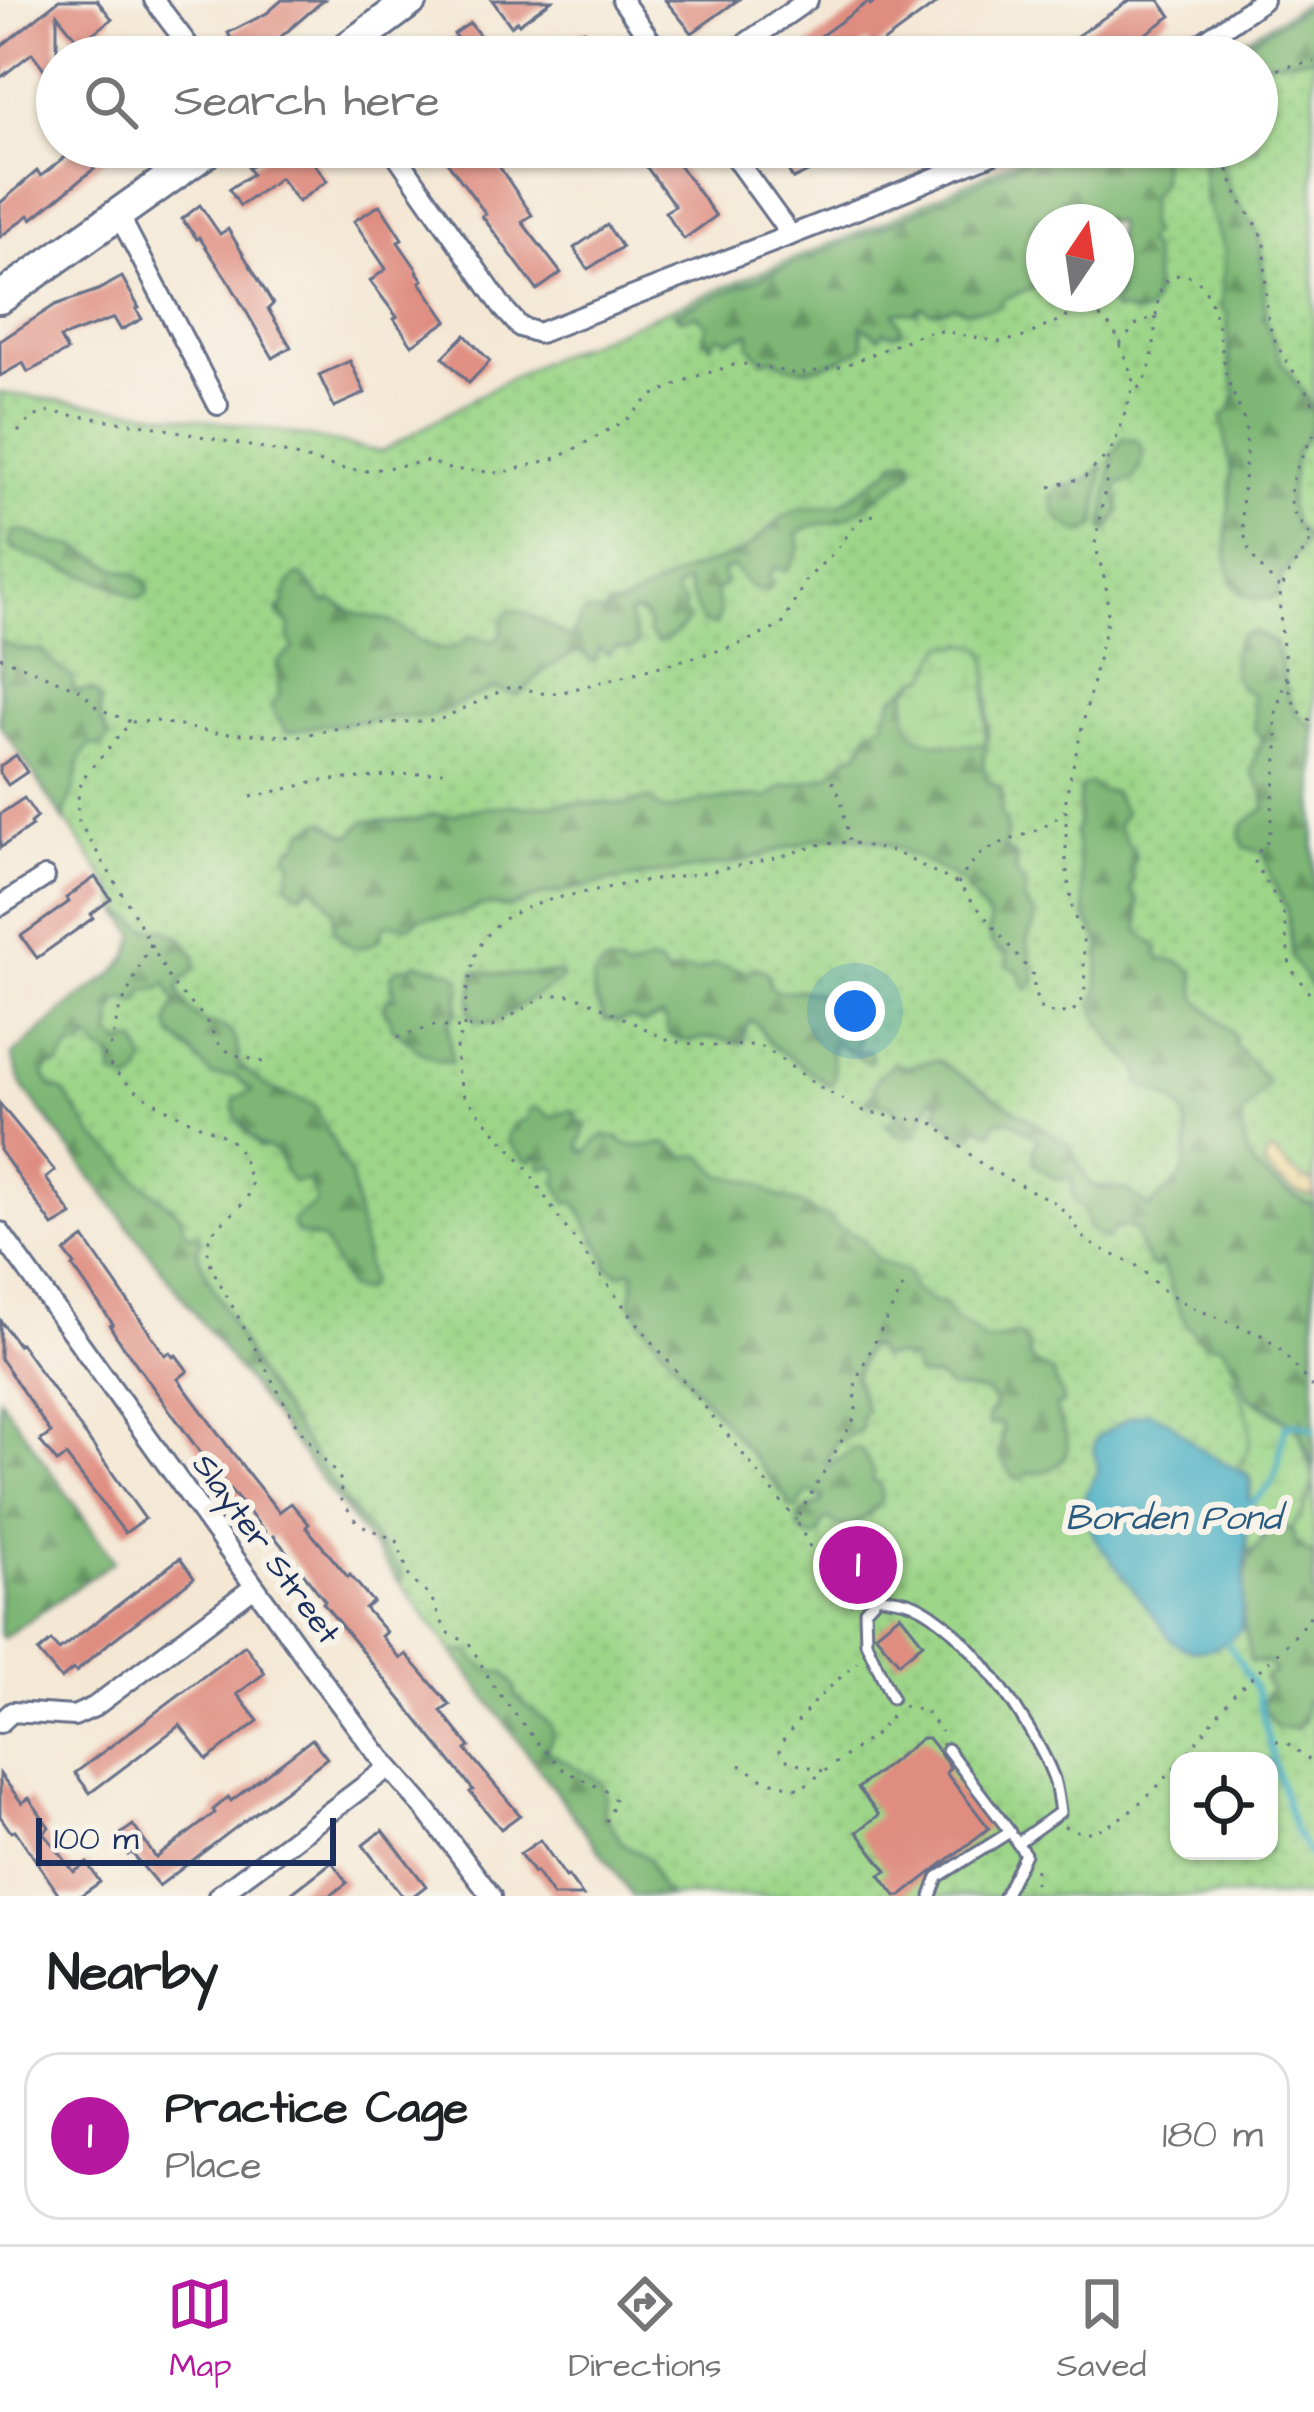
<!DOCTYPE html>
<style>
body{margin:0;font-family:"Architects Daughter",sans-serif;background:#f2f2f2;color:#202124}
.controls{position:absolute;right:36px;bottom:36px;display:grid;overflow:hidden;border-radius:24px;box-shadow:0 3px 9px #0004}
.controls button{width:108px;height:108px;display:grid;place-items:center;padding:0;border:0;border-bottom:3px solid #e0e0e0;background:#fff;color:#202124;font:60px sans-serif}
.compass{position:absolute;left:1026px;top:204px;width:108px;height:108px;border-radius:50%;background:#fff;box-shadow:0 3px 9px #0004;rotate:13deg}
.scale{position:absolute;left:36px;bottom:30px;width:300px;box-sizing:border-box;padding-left:12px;border:6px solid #1b2f5e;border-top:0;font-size:33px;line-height:42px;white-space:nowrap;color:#1b2f5e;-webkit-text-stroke:9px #f7f3e8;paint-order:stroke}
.you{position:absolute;left:855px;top:1011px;width:42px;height:42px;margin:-30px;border:9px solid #fff;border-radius:50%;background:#1a73e8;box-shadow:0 0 0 18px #1a73e833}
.badge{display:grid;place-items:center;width:78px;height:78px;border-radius:50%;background:#b5179e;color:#fff;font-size:39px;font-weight:700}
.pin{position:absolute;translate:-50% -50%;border:6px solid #fff;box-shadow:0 3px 12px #0006}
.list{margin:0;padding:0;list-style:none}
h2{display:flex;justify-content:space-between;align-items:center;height:156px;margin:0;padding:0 48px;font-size:51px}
h2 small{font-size:39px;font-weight:400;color:#757577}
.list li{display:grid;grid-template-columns:78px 1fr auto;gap:36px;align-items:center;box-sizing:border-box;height:168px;margin:0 24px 24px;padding:0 24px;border:3px solid #e0e0e0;border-radius:36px}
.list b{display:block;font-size:45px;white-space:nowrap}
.list p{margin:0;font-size:39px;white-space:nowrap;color:#757577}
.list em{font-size:39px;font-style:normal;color:#757577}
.icon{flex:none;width:66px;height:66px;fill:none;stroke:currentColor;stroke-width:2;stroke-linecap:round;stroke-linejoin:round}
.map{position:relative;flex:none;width:1314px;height:1896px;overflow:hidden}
.search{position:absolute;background:#fff;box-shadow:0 3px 9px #0004;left:36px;right:36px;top:36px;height:132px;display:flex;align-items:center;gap:30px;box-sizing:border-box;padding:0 42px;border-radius:66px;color:#757577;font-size:45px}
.sheet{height:348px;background:#fff}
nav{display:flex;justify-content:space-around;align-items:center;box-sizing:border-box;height:168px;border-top:3px solid #e0e0e0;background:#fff;font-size:33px;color:#757577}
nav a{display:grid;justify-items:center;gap:6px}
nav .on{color:#b5179e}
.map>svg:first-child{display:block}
</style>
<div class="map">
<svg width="1314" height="1896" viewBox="0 0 1314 1896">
<defs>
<pattern id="grass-dots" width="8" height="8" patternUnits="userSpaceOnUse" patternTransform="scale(3)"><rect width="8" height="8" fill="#9dd689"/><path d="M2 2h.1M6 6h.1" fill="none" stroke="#87b879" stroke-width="1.8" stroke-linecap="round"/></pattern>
<pattern id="forest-firs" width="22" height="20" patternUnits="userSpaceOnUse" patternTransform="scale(3)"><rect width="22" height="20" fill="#7eb775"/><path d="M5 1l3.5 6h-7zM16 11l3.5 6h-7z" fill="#669563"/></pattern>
<pattern id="wetland-marsh" width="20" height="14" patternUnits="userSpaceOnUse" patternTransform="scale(3)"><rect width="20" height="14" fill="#9dd689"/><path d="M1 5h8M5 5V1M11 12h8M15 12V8" fill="none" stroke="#87b879"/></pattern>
<pattern id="sand-dots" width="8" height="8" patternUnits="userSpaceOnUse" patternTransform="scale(3)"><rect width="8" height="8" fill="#eeda9e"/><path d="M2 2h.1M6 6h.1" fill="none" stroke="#ccbb8a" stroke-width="1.8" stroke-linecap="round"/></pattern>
</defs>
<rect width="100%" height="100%" fill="#f7f3e8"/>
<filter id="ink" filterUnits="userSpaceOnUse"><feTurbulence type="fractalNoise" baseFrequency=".00833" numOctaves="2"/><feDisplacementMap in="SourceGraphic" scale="24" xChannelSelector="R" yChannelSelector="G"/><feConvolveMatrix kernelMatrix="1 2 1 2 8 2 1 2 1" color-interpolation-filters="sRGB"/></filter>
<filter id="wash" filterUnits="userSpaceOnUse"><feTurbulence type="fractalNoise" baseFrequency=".004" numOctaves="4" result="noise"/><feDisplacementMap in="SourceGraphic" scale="48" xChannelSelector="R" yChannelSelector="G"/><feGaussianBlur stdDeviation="2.7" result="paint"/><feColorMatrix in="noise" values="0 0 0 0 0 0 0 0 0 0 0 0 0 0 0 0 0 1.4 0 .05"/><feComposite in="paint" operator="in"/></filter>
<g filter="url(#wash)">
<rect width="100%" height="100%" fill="#f4e8d5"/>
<path fill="url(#grass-dots)" stroke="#5c8274" stroke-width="3" fill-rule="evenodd" d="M 1310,0 L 1314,0 L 1314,1896 L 633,1896 L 452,1651 L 23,1087 L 12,1056 L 77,999 L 116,972 L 128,956 L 136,936 L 119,910 L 117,896 L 0,724 L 0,393 L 152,412 L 278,431 L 381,452 L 494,387 L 550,358 L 884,222 L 1042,147 L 1257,147 L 1257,57 L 1215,57 ZM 1044,222 L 1116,222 L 1116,294 L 1044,294 ZM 1179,1761 L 1269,1761 L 1269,1851 L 1179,1851 Z"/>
<g fill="url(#forest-firs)" stroke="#4c736a" stroke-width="3">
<path d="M 1314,2 L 1314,57 C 1297,60 1274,59 1261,64 L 1257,72 L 1257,57 L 1223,57 Z"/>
<path d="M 1053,147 L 1179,147 L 1165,148 L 1161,152 L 1161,183 L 1150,197 L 1148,226 L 1152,231 L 1150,237 L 1146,238 L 1145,243 L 1152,249 C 1152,274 1167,330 1122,310 L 1116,312 L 1110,305 L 1116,300 L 1118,293 L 1116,222 L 1044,222 L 1044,283 C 1030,292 1013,293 1004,299 C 1001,301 1001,306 997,307 C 990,311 975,308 966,311 L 954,306 C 943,311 933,315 922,307 L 917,310 L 918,313 L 897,311 L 894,313 L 900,324 L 901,332 L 894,334 L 884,331 L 879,337 L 861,325 L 864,347 C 838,362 800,381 774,358 L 763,361 L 749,345 L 750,333 L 728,340 L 718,335 L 711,346 L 703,338 L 707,325 L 696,315 L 681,319 L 674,313 L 886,226 Z"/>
<path d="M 1197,147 L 1216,147 L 1231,192 L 1256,229 L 1261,245 L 1266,321 L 1282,363 L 1307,397 L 1314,418 L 1306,439 L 1297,451 L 1288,502 L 1294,524 L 1304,533 L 1306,540 L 1282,575 L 1277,597 C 1203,614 1233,511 1231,472 C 1229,454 1223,435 1222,416 L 1229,412 L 1236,393 L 1229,361 L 1227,314 L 1221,307 L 1225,251 L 1205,199 L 1202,151 Z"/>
<path d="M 1123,438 L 1139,442 C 1147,458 1142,466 1133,480 L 1119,484 L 1117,492 L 1120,511 L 1108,530 L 1103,529 L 1113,454 Z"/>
<path d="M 910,458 L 914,464 L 911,474 C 887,487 867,508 844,519 C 827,527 812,521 797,534 L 800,548 L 789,569 L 784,571 L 774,567 L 769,577 L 772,583 L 769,590 C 748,591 745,580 733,567 L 722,571 L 725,584 L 716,592 L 720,614 L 716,625 L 702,623 L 686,582 L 676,589 L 676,595 L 685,604 L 684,612 L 688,621 L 674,635 L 658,643 L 648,633 L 649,624 L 644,615 L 633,612 L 629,616 L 638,644 L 631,649 L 616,647 L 609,654 L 599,648 L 596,660 L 591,661 L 583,653 L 575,652 C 564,660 549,666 539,675 C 520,692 527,703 496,688 L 429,717 L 397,717 L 333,725 C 318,722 302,732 286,732 L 271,708 L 279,694 L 277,663 L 294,648 L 289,639 L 290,625 L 278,614 L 278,608 L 283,606 L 288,585 L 298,575 L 304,577 L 325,603 L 331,600 C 342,606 353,614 366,616 C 375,618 384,617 393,623 C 417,637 443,666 469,636 L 494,641 L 502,634 C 499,581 554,633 570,638 L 582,616 L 588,611 L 604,614 L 609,607 L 621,605 L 682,573 L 733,555 L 746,549 L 784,516 L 802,508 L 839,505 L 889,470 L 899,459 Z"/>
<path d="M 1103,465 L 1095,527 L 1080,533 C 1062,524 1053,518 1052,496 L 1061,487 L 1086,480 Z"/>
<polygon points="14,531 24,531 50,542 76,546 117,569 134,574 145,581 149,591 145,596 138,599 107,583 14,550 9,544"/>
<path d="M 1247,633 L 1257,634 L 1275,643 C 1285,674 1283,710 1314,727 L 1314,991 L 1292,959 L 1287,910 L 1272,880 L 1264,853 L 1244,847 L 1240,836 L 1242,825 L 1266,808 L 1263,792 L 1251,771 L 1262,738 L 1254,729 L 1254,710 L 1251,702 L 1254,695 C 1228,686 1230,658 1239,636 Z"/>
<path d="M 0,641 L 17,649 L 43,651 L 54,664 L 73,678 L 74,692 L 91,690 L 100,698 L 100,719 L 109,738 L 101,747 L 91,745 C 75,759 79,773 73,791 C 69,803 64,807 64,820 L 0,724 Z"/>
<path d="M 963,643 L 984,649 L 988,662 L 988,732 L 983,765 L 987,779 L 1001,790 L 1003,797 L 1000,814 L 1007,821 L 1005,824 L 1008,830 L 1004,848 L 1017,858 L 1015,870 L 1027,889 L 1023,900 L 1035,915 L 1034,925 L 1027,940 L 1036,979 L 1030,988 L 1025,988 L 1019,972 L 1007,965 L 1007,952 L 997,950 L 988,935 L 990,919 L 960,880 L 898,848 L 877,840 L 843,836 L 819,838 L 740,862 L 616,880 L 539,896 L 509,908 L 494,905 L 481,906 L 455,916 L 421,918 L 410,926 L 389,924 L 383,927 L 380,939 C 356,953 353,951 334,931 L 334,911 L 318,890 L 310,886 L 301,894 L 287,884 L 292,862 L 287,857 L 290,849 L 299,844 L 304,831 L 325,821 L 347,836 L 352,834 L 365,821 L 416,820 L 433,814 L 453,816 L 463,811 L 511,805 L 527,807 L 566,803 L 629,804 L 647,798 L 662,809 L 670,810 L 702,801 L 758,796 L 767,798 L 782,787 L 827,777 L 848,756 L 859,752 L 868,733 L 884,722 L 893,698 L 920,679 L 926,678 C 934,668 936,654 946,645 L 960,646 Z"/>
<path d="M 1089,783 L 1100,791 L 1113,792 L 1125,812 L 1117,825 L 1136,856 L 1130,870 L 1134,879 L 1130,890 L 1138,901 L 1139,931 L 1159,949 L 1157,953 L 1160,959 L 1180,962 L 1194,972 L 1197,998 L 1236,1037 L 1234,1044 C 1245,1058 1259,1070 1268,1084 L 1241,1117 C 1243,1129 1244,1146 1249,1157 C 1257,1177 1295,1197 1314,1206 L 1314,1470 L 1300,1430 L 1270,1407 L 1246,1395 L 1243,1380 L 1222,1345 L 1204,1344 L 1187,1325 L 1178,1308 L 1160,1259 L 1159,1266 L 1154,1268 C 1143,1256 1138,1245 1136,1229 L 1125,1226 L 1113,1230 L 1107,1240 C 1091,1235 1086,1224 1083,1208 C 1067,1197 1074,1194 1072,1178 L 1054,1178 L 1034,1163 L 1034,1147 L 1038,1139 L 1008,1119 L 996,1122 L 992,1132 L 977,1126 L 973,1135 L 965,1139 L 936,1111 L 940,1102 L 932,1098 L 917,1133 L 911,1137 L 901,1137 L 886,1125 L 898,1116 L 891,1105 L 865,1102 L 875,1091 C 872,1076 885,1072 895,1063 L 905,1067 L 937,1060 L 1069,1145 L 1090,1185 L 1127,1190 L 1150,1208 C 1157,1194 1175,1190 1182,1175 C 1186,1166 1187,1155 1187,1146 C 1191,1105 1175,1100 1141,1085 L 1138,1069 L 1113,1043 L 1093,1007 L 1092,1003 L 1097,995 L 1101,945 L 1086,917 L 1075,833 L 1078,824 L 1080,788 Z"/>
<path d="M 119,910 L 148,929 L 165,929 L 183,939 L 195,956 L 195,969 L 182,980 L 178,989 C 183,1001 189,1013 200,1020 C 208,1026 210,1022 219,1025 C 238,1032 238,1048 239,1065 L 267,1087 L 314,1105 L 351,1177 L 370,1283 L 363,1291 L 348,1288 L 323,1240 L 298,1234 L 292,1223 C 298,1212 310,1211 316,1201 L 309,1181 L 292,1182 C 282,1168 280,1146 261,1147 C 249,1134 229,1117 235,1099 L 252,1091 L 235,1076 L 213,1076 C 204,1069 199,1060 192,1053 C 176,1036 158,1033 176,1003 L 166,983 L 160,989 L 145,989 L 140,1000 L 132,1003 L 126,999 L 118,1002 L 113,1012 L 111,1036 L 123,1044 L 129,1041 L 137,1042 L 145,1061 L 140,1075 L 131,1082 L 112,1075 L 111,1056 L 97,1049 L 92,1040 L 88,1039 L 83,1047 L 70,1048 L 59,1065 L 48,1067 L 44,1075 L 51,1087 L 64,1092 L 95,1138 L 123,1160 L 136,1178 L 181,1215 L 184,1230 L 191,1234 L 197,1233 L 201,1241 L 197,1250 L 201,1263 L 258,1375 L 347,1504 L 403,1574 L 400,1583 L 23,1087 L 12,1056 L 77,999 L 116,972 L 128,956 L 136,936 Z"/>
<path d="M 649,962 L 660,965 L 667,975 L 681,971 L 701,971 L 714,964 L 750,972 L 756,967 L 768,973 L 770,986 L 777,992 C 802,990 813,987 833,1003 L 833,1014 L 826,1025 L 834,1032 L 854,1027 L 858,1042 L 855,1049 L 862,1053 L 867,1050 L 872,1055 L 871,1061 L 865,1062 L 833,1041 C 827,1058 840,1070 831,1086 L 770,1044 L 755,1022 L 750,1021 L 746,1027 L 743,1043 C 736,1043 729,1040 721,1039 C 697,1035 692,1048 668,1034 L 666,1022 L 662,1017 C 640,1021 655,1028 630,1018 L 619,1021 L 605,1020 C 596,997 581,982 606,964 L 619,966 L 628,972 Z"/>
<path d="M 415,963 L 454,972 L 461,979 L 457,1012 L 448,1022 L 452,1063 C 420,1057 414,1046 392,1027 L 391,1020 L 383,1009 L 388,997 L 394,998 L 395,995 L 390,976 L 400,967 L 409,968 Z"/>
<polygon points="475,971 508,975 561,973 561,980 492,1023 479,1022 469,1012"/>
<path d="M 536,1107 L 551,1117 L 572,1110 L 576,1113 L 577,1120 L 587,1125 L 579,1147 L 586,1153 L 601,1136 L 620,1138 L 621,1142 C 633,1148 653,1146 665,1143 L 688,1157 L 697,1155 L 705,1158 L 721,1175 L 753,1182 L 779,1197 L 808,1207 L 816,1214 L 828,1217 L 836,1226 L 863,1239 L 877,1260 L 909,1273 L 913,1289 L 931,1301 L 946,1305 L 952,1318 L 971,1328 L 982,1339 C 984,1339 996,1341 998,1340 C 1014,1336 1018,1327 1030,1349 L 1028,1356 L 1035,1363 L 1053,1373 C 1052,1387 1067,1391 1062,1404 L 1056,1405 C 1056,1418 1063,1422 1066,1435 C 1073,1463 1051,1473 1028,1473 L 1022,1479 L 1014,1478 L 999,1454 L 1003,1429 L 1001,1423 L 989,1425 L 987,1417 L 994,1408 L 993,1399 L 986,1392 L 949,1388 L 939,1378 L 919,1376 L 913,1367 L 913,1359 L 904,1360 L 900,1356 L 879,1357 L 875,1348 L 867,1345 L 855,1376 L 866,1410 L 862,1416 L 861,1430 L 836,1442 L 825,1463 L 829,1466 L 855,1448 L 863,1452 L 874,1474 L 873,1481 L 879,1483 C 886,1500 879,1507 865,1517 C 858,1521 855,1526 847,1527 C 838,1527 835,1523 828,1519 L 823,1521 L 819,1535 L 814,1538 L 806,1536 L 798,1528 C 797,1508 810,1511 821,1501 L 823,1496 L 811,1492 L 804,1496 L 797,1510 L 790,1507 L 788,1500 L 644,1325 L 631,1303 L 635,1273 L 630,1270 L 620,1274 L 607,1267 L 607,1259 L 576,1203 L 567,1203 L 556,1182 L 559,1173 L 554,1166 L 540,1168 L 539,1156 L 535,1156 L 531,1162 L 523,1159 L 507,1141 C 509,1130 512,1120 526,1120 L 530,1109 Z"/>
<polygon points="0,1398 114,1561 3,1638 0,1634"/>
<path d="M 1284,1526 L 1293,1532 L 1296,1543 L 1314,1556 L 1314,1702 L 1306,1701 L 1304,1721 L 1297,1729 L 1276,1727 L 1262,1705 L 1265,1696 L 1271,1689 L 1264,1679 L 1275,1671 L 1265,1661 L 1262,1664 L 1258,1661 L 1252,1662 L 1249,1657 C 1250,1643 1244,1631 1243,1618 C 1241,1607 1245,1566 1250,1557 C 1255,1548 1263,1542 1268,1533 Z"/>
<path d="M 452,1651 L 470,1652 C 480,1668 487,1671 505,1673 L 515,1686 L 516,1697 L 551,1725 L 553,1735 L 546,1750 L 600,1781 L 606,1796 L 603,1810 L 622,1843 L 648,1858 L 660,1888 L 669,1896 L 633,1896 Z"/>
</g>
<g fill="url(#wetland-marsh)" stroke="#5c8274" stroke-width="3">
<path d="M 963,643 L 984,649 L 988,662 L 985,744 C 966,745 922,748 911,729 C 905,719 907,702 907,690 L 920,679 L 926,678 C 934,668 936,654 946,645 L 960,646 Z"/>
<path d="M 1237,1375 L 1242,1380 L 1246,1395 L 1299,1431 L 1314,1480 L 1304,1511 L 1291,1528 L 1274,1527 L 1262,1536 L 1262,1541 L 1249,1554 L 1246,1542 L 1252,1480 L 1247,1473 L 1238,1468 C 1241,1462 1247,1457 1248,1450 C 1255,1427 1243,1398 1233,1377 Z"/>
</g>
<path fill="url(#sand-dots)" stroke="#84847e" stroke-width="3" d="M 1274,1152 L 1296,1174 L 1314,1183 L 1314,1197 C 1295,1195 1275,1180 1264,1165 L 1267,1154 Z"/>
<path fill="#43adc2" stroke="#2f6e90" stroke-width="3" d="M 1149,1412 L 1169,1421 L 1201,1450 L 1247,1475 L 1250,1482 L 1241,1630 C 1221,1649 1197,1658 1173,1642 L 1094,1537 L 1085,1511 L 1085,1496 L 1098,1469 L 1094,1447 L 1096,1438 L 1130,1417 Z"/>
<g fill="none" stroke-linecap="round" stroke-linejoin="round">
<g stroke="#43adc2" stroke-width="6">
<path d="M 1249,1505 C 1256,1499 1266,1492 1271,1484 C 1282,1466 1279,1444 1286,1426 L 1297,1423 L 1314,1429"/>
<polyline points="1227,1642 1256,1689 1274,1762 1295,1831 1314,1862"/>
</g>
</g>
<g id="blocks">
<g fill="#df8d81">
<polygon points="59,0 97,0 112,19 80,43 57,14 57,86 32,53 0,78 0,47"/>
<polygon points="282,0 324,0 276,41 240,57 228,33 267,13"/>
<polygon points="492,0 552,0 519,24 517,21 511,26"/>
<polygon points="665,0 738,0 692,33"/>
<polygon points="877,0 941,0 873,50 867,42 847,57 812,57 805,47 868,2 870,5"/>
<polygon points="1130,0 1159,0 1171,16 1113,57 1046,57"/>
<polygon points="470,23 487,45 471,57 430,57 456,37 454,34"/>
<polygon points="584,30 603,57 545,57"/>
<polygon points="78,147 121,147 32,219 29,215 0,237 0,203 37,171 41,176"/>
<polygon points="278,147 334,147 313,162 327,181 298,202 280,178 240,206 229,189 252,174 248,168"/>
<polygon points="436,147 477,147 488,163 494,159 532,215 522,222 561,273 537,290 482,216 486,214"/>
<polygon points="632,147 666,147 716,216 684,239 665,212 675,206"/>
<polygon points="795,147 822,147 828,158 817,165 818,167 793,179 783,161 783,155"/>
<polygon points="200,205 220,234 228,229 273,304 268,309 291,347 273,358 231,285 199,237 197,239 182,219"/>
<polygon points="380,205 402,239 398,242 418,271 417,272 423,280 420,282 447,321 412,345 394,319 397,317 370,281 386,269 354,221"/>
<polygon points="607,225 622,247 588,269 574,248"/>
<polygon points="122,277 139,308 136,309 142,319 121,330 114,318 60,338 67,351 28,372 23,363 0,376 0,341 55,305 98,290"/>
<polygon points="465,335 490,361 469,383 443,357"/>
<polygon points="350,361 365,393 334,407 319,375"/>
<polygon points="16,755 27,772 8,785 0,773 0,766"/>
<polygon points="24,798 37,817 30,823 32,826 0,848 0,814"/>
<polygon points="95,877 111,899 91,914 93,918 37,958 21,936 69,902 66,898"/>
<polygon points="0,1104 55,1171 46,1178 72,1215 53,1226 0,1150"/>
<polygon points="84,1238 165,1355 170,1352 173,1357 176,1355 188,1371 178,1379 247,1472 279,1512 291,1503 309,1524 306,1527 348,1577 350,1575 373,1602 365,1608 386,1632 381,1636 400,1659 406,1654 450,1705 441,1711 470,1747 466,1750 520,1815 501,1829 470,1792 473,1790 465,1779 323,1603 325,1601 294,1561 274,1536 271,1539 204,1458 116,1336 110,1326 113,1324 73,1267 75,1265 65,1252"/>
<polygon points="0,1320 18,1345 20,1343 145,1519 125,1533 66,1456 57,1462 40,1441 51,1433 0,1358"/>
<polygon points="862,1540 882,1570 855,1590 833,1559"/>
<polygon points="180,1558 194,1578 109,1643 76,1672 73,1669 61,1679 38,1652 51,1641 59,1650"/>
<polygon points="900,1614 923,1643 899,1663 875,1634"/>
<polygon points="245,1645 265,1673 237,1694 258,1721 207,1760 180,1725 90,1793 75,1773"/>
<polygon points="922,1738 928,1738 939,1752 950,1768 946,1773 989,1828 901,1896 896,1896 880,1875 887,1871 857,1832 879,1815 858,1788"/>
<polygon points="312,1739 327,1758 159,1886 131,1852 128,1855 115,1838 133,1825 156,1858 215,1813 213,1810 228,1797 231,1801"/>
<polygon points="0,1774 22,1803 29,1798 49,1827 44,1833 74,1872 87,1863 100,1882 80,1896 60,1896 15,1830 11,1832 0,1816"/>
<polygon points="383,1830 426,1886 413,1896 402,1896 363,1845"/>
<polygon points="540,1840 566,1877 568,1876 583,1896 553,1896 536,1872 534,1873 520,1854"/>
<polygon points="332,1862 347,1883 329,1896 288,1896"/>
</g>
</g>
</g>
<g filter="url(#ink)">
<use href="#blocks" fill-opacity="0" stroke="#677088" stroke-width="3"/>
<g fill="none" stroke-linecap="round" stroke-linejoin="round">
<defs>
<g id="lane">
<path d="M 892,1698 L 866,1642 L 865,1610 L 878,1596 C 889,1599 904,1599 914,1604 C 965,1626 1033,1725 1053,1776 C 1057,1787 1058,1801 1060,1812 L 1017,1843"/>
<polyline points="931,1896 938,1877 1010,1832 947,1749"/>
<polyline points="1004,1896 1025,1854 1014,1838"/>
</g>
<g id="street">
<polyline points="154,0 197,57"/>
<polyline points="622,0 662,57"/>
<polyline points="726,57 808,0"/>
<polyline points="1182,57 1263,0"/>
<polyline points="391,147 504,309 520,327 539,333 886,198 1009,147"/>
<polyline points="727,147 785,227 789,236"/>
<polyline points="121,213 126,229 218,405"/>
<polyline points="0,906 45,877"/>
<polyline points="0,1232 319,1676 376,1752 427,1811 491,1896"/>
<polyline points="0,1723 12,1712 74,1716 94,1707 254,1587"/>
<polyline points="218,1896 388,1768"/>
</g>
<g id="primary">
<polyline points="335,57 412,0"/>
<polyline points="0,298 213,147"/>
</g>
</defs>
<use href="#lane" stroke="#677088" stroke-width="15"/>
<use href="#street" stroke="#677088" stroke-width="24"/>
<use href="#primary" stroke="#677088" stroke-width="36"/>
<g stroke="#677088" stroke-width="3" stroke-dasharray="3 9" stroke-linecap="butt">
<polyline points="1257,81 1283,67 1314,62"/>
<path d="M 1219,147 L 1239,199 L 1260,230 L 1265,243 C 1266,269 1264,306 1271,330 C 1280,359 1303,379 1314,406"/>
<polyline points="1089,311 1107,297"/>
<path d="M 1156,316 C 1158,302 1158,281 1175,276 C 1216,264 1220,347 1226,373 C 1230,391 1241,407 1245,425 C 1251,464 1234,509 1248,547 C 1254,563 1271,578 1282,591"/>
<path d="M 1120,344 L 1136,325 L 1156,316 C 1154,342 1155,373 1135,391"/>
<polyline points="18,432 33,417 48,412 146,425 284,453 344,469 367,471 429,461 449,469 501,473 560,457 626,420 651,396 691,378 734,365 748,364 797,374 811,372 844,366 924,333 943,331 999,342 1021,338 1071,315 1088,312 1098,315 1114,330 1133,377 1131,395 1114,445 1108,454 1107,478 1095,544 1106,585 1108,617 1066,796 1066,865 1073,913 1083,936 1085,988 1083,999 1073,1011 1055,1014 1041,1009 1034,992 1034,976 958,884 895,852 849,842 822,844 772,859 708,872 626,884 552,899 523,909 500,921 483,940 476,954 466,993 464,1026 456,1048 458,1075 464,1096 524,1164 560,1220 622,1304 796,1520"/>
<path d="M 1314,434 C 1302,457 1283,485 1294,513 C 1299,523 1307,529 1312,539 C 1301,557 1282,577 1280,598 C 1278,613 1287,691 1294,703 C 1298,712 1306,718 1314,723"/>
<polyline points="1050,487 1085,477 1108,454"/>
<polyline points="0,657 81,690 97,708 131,722"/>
<polyline points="1286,676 1275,717 1278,748 1269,841 1261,846 1255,863 1283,910 1290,967 1314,1000"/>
<polyline points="832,781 841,798 849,840"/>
<polyline points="251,797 320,781 443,772"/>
<path d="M 958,884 C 965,872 972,860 984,852 C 1010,835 1043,836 1064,810"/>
<path d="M 150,944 L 118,1013 L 112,1043 L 104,1056 C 124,1089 158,1105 193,1122 C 207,1129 222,1132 234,1144 C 244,1155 247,1173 252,1187 C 237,1227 190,1221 215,1274 L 297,1426 L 340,1479 L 343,1485 L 338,1496 L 359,1524 L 397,1541 L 410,1579 L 431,1597 L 441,1621 L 450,1634 L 469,1643 L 493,1685 L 535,1740 L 564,1770 L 608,1792 L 615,1800 L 615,1806 L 607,1816 L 607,1822"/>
<polyline points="398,1037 436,1025 453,1028 492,1027 546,996 566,994 587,1000 670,1041 711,1046 757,1045 768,1050 818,1086 864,1111 904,1119 926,1120 934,1124 986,1168 1056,1203 1070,1217 1087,1242 1139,1267 1163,1290 1191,1307 1261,1335 1279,1348 1314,1389"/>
<polyline points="263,1062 232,1054 220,1046 204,1017 172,984 136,917 79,822 77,803 82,779 131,722 156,721 215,733 299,736 355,725 439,720 512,686 546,694 563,692 732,647 770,631 782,625 806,580 836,550 857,523 865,516 876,515"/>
<polyline points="852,1605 823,1572 796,1520 853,1421 856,1409 855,1386 860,1371 903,1287"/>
<polyline points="903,1706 926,1711 941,1732"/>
<polyline points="1276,1741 1287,1743 1314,1763"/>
<polyline points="1181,1761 1235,1693 1292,1639 1314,1611"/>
<polyline points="740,1765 765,1780 800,1789 874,1735 895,1712"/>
<polyline points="823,1771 787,1760 779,1750 781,1743 813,1703 857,1662"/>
<path d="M 1064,1826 C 1074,1830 1083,1834 1093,1831 C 1119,1826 1162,1784 1179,1763"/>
<polyline points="1034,1896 1036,1867"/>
</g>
<use href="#lane" stroke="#fff" stroke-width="9"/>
<use href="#street" stroke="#fff" stroke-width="18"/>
<use href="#primary" stroke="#fff" stroke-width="30"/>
</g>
</g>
<g text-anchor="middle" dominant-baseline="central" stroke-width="12" stroke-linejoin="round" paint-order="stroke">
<g font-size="33" fill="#1b2f5e" stroke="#f7f3e8">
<text transform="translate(266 1549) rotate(54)">Slayter Street</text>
</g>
<g font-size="36" font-style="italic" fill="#295b81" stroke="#f7f3e8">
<text x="1173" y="1518">Borden Pond</text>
</g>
</g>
</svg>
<div class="controls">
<button><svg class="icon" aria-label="locate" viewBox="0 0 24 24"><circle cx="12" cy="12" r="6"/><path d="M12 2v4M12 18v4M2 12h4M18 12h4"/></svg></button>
</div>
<svg class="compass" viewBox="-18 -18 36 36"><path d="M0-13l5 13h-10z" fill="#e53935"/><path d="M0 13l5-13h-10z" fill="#757577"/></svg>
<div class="scale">100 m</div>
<div class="you"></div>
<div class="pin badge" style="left:858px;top:1565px">1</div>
<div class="search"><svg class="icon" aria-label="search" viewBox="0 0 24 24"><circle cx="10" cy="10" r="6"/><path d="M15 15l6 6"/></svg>Search here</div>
</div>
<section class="sheet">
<h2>Nearby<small></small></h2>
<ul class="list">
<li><span class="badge">1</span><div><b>Practice Cage</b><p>Place</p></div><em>180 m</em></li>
</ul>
</section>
<nav>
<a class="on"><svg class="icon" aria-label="map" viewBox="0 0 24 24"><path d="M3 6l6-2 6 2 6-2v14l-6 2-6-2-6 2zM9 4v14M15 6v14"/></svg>Map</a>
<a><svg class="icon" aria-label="directions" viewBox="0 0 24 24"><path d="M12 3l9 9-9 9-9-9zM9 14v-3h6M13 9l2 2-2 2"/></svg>Directions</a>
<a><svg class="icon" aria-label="saved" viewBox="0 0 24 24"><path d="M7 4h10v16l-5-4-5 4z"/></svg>Saved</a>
</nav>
